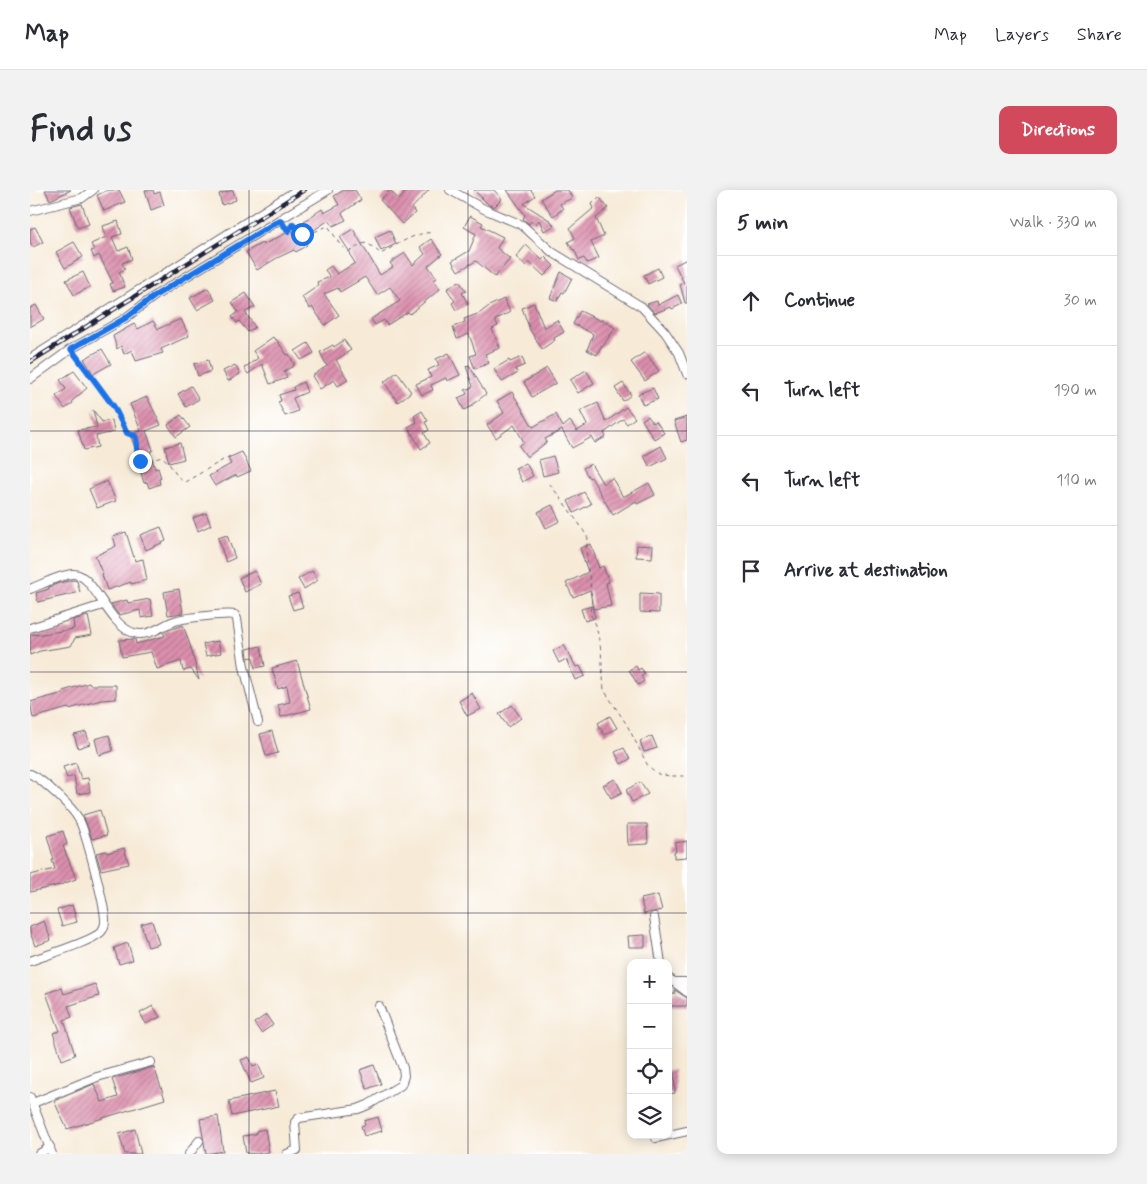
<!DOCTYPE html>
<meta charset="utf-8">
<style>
body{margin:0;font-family:Mynerve,sans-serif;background:#f2f2f3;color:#2b2b33}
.controls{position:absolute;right:15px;bottom:15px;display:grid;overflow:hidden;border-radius:10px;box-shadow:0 2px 12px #0003}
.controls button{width:45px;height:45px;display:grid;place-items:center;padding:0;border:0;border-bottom:1px solid #e1e1e2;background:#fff;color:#2b2b33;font:25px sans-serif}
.stop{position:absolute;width:15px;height:15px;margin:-11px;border:4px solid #1a73e8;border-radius:50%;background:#fff}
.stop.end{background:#1a73e8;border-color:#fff;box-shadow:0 1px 5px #0008}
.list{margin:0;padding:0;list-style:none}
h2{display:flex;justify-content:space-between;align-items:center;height:65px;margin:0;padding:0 20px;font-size:21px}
h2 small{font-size:16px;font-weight:400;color:#7c7c81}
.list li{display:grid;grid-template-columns:32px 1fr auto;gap:15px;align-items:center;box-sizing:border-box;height:90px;padding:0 20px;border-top:1px solid #e1e1e2}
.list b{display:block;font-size:19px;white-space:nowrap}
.list em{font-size:16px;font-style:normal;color:#7c7c81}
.icon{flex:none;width:28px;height:28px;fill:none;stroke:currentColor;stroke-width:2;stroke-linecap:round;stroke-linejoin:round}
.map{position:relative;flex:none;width:657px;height:964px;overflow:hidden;border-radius:10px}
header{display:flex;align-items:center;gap:30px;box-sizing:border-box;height:70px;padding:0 25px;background:#fff;border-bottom:1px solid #e1e1e2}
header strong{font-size:24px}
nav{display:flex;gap:28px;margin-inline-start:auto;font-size:18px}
.intro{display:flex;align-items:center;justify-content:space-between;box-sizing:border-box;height:120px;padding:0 30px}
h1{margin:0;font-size:35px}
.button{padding:12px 22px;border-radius:10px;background:#d1495b;color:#fff;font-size:18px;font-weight:700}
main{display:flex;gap:30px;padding:0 30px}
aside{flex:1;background:#fff;border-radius:10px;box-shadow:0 2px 12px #0003}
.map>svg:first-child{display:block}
</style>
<header>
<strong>Map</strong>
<nav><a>Map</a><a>Layers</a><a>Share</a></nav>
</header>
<div class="intro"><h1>Find us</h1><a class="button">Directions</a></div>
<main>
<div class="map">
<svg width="657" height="964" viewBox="0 0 657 964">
<defs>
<pattern id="building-hatch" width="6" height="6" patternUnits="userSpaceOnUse" patternTransform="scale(1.25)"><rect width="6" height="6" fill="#dc90ad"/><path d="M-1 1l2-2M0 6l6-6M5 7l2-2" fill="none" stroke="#b2758e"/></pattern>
</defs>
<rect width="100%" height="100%" fill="#fff"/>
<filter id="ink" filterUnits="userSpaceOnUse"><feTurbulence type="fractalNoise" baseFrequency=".02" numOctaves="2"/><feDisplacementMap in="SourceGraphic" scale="10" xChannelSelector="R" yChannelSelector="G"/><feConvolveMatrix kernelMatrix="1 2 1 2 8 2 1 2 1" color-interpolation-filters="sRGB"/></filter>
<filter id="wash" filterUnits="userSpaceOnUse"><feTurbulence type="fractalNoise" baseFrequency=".0096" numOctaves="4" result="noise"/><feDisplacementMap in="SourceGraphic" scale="20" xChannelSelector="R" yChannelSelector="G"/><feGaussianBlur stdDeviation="1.12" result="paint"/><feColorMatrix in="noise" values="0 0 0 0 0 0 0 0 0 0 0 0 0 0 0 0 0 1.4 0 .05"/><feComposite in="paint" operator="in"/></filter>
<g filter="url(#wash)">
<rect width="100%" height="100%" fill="#f7ebd8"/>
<g id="blocks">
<g fill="url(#building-hatch)">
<polygon points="15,0 41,0 20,10"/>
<polygon points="78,0 89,0 95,12 74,21 67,5"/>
<polygon points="115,0 123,0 124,4 130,2 134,15 121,20"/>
<polygon points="203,0 206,10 192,15 189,4"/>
<polygon points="314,0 325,0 331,10 312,23 316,30 303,36 299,30 281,42 274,31 292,19 294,23 309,15 304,6"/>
<polygon points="360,0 369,10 377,0 399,0 382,18 385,23 372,34 350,10"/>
<polygon points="444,0 464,0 472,9 464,17 459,15"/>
<polygon points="477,0 501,0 505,6 494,14 521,31 524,36 514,41 509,30 506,34 501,31 499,34 493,29 495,25"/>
<polygon points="525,0 538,0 542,8 530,14 533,19 523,26 511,9"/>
<polygon points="569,7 578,18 566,28 574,46 561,52 569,68 557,73 554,68 549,70 544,59 543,60 538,52 545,48 540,38 564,18 562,14"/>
<polygon points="52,14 59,34 48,38 40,17"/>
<polygon points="440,26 453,33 451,36 473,47 467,58 480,69 465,87 446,71 428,81 422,71 439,61 446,44 434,37"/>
<polygon points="88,31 92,44 82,47 88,61 98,57 102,69 92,73 95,79 89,82 95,97 83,101 80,94 83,93 69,65 64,68 61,61 64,60 61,54 76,47 73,36"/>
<polygon points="5,37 13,52 3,57 0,52 0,39"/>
<polygon points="323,39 350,85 363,77 360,73 375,63 383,75 395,64 390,57 401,49 412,64 398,76 407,88 404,90 410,99 380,124 378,122 357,135 354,130 345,135 341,129 370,111 360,97 347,105 335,87 310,102 308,98 294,104 309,125 295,135 282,117 280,119 272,107 288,96 287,92 300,87 295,80 301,76 307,84 325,73 320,65 321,64 310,47"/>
<polygon points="262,40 266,50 271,47 277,55 266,62 264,60 247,68 227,80 216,62 232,53 233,55"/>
<polygon points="360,40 366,54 351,61 345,47"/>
<polygon points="44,52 53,67 35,78 26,62"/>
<polygon points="496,55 512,70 515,67 524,76 514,86 499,72 496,76 486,67"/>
<polygon points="657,69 657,113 655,113 650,94 654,93 645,75"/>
<polygon points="628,78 632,87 618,94 614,85"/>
<polygon points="53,82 60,97 44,105 36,90"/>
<polygon points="531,82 542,88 534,103 532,102 527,111 520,108"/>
<polygon points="429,91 436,101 432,103 438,114 426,120 422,113 425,111 417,99"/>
<polygon points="178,98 185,110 167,120 160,108"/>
<polygon points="216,103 225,117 215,122 225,137 218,142 209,131 207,133 202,127 208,122 202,112"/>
<polygon points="648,105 652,114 642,119 641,117 625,123 617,114 627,111 628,115"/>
<polygon points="474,109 480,122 465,130 468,136 462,139 470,158 455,164 459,173 445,179 440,166 446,164 439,144 427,149 423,137 435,132 434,129 450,123 459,116"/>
<polygon points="504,113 514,138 527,130 534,142 524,148 525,150 512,159 500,140 492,118"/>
<polygon points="6,115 14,129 0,137 0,118"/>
<polygon points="550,121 571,131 572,129 585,138 573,156 572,155 567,165 557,160 563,144 543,134"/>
<polygon points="151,129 159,146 131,159 133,163 106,171 102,160 94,164 91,156 87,159 83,146 104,134 108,139 123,131 128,139"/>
<polygon points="243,147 245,150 246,149 257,165 259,164 264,174 264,176 254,181 257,188 240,194 232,174 218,184 214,178 228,168 223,161"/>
<polygon points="314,150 321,160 306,170 318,190 308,196 304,190 290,199 282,186 297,176 290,162 303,155 304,157"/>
<polygon points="278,153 284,163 271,170 265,161"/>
<polygon points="72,159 81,174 63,184 54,169"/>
<polygon points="615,162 629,181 615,191 601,172"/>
<polygon points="419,163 430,185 417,191 416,188 401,195 403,200 392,205 386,194 401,187 398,180 409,175 406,169"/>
<polygon points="492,167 495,175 485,179 488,183 472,192 464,179 479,170 480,172"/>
<polygon points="178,170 181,181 168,186 164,174"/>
<polygon points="205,175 210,184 198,191 193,181"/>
<polygon points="439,175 456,204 442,215 442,216 434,220 428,208 437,204 435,200 443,197 436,176"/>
<polygon points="517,178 526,193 502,207 494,192"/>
<polygon points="556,180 564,193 548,203 540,190"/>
<polygon points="44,181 57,198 42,211 43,213 35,219 26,206 36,199 30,190"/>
<polygon points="367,182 381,202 368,212 354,192"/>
<polygon points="273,192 277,202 263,208 268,221 255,226 248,212 251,211 249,205 264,200 263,197"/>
<polygon points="593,193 601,205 593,211 585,198"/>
<polygon points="161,196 169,209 156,217 148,204"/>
<polygon points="623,198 628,209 613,215 608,204"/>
<polygon points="482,202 503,237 526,224 533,237 540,231 547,241 557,235 550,221 568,213 576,232 596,217 605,228 597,234 593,229 574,243 576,247 565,253 562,247 542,258 532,240 515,249 517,252 497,267 489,256 494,252 484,235 466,248 457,235 474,223 467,211"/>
<polygon points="117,207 131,235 116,241 123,260 120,262 125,279 128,278 131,288 129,289 130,294 119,298 117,292 114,293 111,283 114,282 100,244 111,241 100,214"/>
<polygon points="63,220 72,232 82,230 84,242 66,246 68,257 54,260 48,240 67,237"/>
<polygon points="392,221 398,231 395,232 399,240 394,243 400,253 391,259 378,237 387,232 384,226"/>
<polygon points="151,225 160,237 146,247 138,235"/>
<polygon points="618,226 623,233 626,231 634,243 624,249 612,230"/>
<polygon points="657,227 657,250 651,252 644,231"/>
<polygon points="150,253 154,269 139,273 135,257"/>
<polygon points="631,256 637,268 620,277 614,266"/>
<polygon points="212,262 221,281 207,287 206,285 185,296 179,286 201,274 198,268"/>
<polygon points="523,266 528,282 513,286 509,270"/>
<polygon points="496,273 503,286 492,292 485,278"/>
<polygon points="561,274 573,294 582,288 593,307 619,293 625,305 607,314 606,311 583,325 561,287 559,288 553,278"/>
<polygon points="77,291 86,311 67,318 59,299"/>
<polygon points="554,302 561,314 544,323 538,311"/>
<polygon points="522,315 530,331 516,338 508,322"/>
<polygon points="176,323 181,335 168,341 163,328"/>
<polygon points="131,337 136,351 116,360 110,345"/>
<polygon points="96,342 105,371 113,369 117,390 101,394 101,392 77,400 72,385 73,385 65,366 86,356 83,346"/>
<polygon points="197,345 205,368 196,372 188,348"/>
<polygon points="561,354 569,378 573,376 579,392 576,393 581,416 563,419 560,400 543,407 536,393 558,382 550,358"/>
<polygon points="607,355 623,356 622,368 606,367"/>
<polygon points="225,381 231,394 215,402 209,388"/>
<polygon points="282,381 288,390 274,399 268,389"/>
<polygon points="43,390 47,391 50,402 8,412 6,403 19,399 19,397 29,393"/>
<polygon points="149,399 153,423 138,425 134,402"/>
<polygon points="268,403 273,417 263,420 258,406"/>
<polygon points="610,403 629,404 629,423 610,422"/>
<polygon points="120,409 123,426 111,428 110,420 89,425 81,414 97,410 98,413"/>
<polygon points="562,416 565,428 555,431 551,419"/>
<polygon points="58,426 62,445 45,448 41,456 10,461 0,465 0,445 6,444 6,445 44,439 43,430"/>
<polygon points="153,435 161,458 169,490 161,479 153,481 151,471 127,479 121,462 92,467 89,450 105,449 106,454 135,446 133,442"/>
<polygon points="188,451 191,463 176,466 173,454"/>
<polygon points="534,455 546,477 550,476 555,486 545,490 536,469 529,473 523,461"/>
<polygon points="231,456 235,476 225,478 223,467 218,468 217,459"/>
<polygon points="267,471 281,519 251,527 248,515 260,512 257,496 248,499 242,478"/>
<polygon points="606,476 608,480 611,478 615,484 611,486 614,491 608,495 599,480"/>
<polygon points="59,493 60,495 86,495 86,509 71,510 39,519 38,518 3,528 0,512 34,503 33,501"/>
<polygon points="442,503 451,519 437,526 429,511"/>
<polygon points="482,515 491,528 478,537 469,524"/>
<polygon points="580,526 587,538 574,545 568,533"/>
<polygon points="242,541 248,563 236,566 230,544"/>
<polygon points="56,542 60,554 48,558 44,545"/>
<polygon points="79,545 83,561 69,565 65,549"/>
<polygon points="622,546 627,558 614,562 610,551"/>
<polygon points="594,558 600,569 591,574 585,562"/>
<polygon points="46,573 51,589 58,588 60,602 47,604 44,586 37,588 33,577"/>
<polygon points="585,589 592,602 581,608 573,595"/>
<polygon points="610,592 618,604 602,612 596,600"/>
<polygon points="70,620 77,645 62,649 53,625"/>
<polygon points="597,634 617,634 618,654 598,655"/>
<polygon points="33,641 37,654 33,656 46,689 30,695 0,702 0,685 25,679 22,670 24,670 17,646"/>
<polygon points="657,651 657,667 644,668 644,662 646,662 645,653"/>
<polygon points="94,658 99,674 71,680 66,663 76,661 77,663"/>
<polygon points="628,705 632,720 614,724 611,709"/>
<polygon points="42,715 47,732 32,736 27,720"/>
<polygon points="14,731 21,750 5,756 0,742 0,737"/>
<polygon points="122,731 129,754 118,757 111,734"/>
<polygon points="615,745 615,757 599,757 598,746"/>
<polygon points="98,753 103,770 89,774 84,758"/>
<polygon points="65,794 69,806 38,816 42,827 34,830 45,865 32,870 23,843 30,841 16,803 32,798 34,804"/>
<polygon points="645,800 657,808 657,816 638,816 638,804 645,804"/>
<polygon points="123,816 130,827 116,834 110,823"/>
<polygon points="236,825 243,835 231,843 224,833"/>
<polygon points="219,867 223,876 228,874 234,888 221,893 211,870"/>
<polygon points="344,875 351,894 337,899 330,880"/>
<polygon points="124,877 135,909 37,939 24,911 64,894 72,912 88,907 82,889"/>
<polygon points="638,880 644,880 645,903 638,904"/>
<polygon points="245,901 249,916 202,926 199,911"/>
<polygon points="188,926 193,961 176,964 170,929"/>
<polygon points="348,927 352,941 334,946 331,936 335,935 334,931"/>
<polygon points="105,939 111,964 95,964 89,944"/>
<polygon points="235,939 239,962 226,964 216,963 213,946 226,944 226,941"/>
</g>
</g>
</g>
<g filter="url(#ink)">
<use href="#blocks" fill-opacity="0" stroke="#6d6872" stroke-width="1"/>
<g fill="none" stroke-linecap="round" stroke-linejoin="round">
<defs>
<g id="minor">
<polyline points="420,0 454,19 492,35 522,62 612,117 635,142 649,163 657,184"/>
<polyline points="0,21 52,8 63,0"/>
<polyline points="0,169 267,0"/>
<polyline points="0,189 41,159 94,129 126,105 298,0"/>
<path d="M 0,399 C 13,394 29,385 43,384 C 64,383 77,435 104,443 C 120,448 134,433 148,430 C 156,428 197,423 205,425 L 207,429 L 214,477 L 228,532"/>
<polyline points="0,438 73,415"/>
<path d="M 0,584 C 11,588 42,617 48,628 C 55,638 76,719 75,732 C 75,735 73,740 71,742 C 61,752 16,765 0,771"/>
<polyline points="624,727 631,773"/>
<polyline points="638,788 644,792 657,792"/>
<polyline points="644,792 657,802"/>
<polyline points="0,907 22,964"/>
<polyline points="3,913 67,887 121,872"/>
<polyline points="626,948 657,941"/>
<polyline points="9,964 20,957"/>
<polyline points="159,964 169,951"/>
<polyline points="257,964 267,960 265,932 269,928 328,919 338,915 371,895 374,886 373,878 349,816"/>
</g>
</defs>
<use href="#minor" stroke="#6d6872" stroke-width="10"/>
<g stroke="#6d6872" stroke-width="1" stroke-dasharray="4 4" stroke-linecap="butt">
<path d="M 255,37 L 258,41 L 263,34 L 270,42 L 277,45 L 298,36 C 305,45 308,55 318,62 C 338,52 332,48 351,64 C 364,56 389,40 404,43"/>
<path d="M 46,166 L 84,217 L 97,243 L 105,246 C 109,254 105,263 110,271 L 115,272 L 132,267 C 142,273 144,287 155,292 L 200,266"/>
<polyline points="520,294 550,335 558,348 556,361 562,408 560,423 566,435 571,460 574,500 597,535 618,576 628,584 640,586 657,586"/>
</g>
<use href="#minor" stroke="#fff" stroke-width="8"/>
<defs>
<polyline id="rail" points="0,172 274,0"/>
</defs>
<use href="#rail" stroke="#22223b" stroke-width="4.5"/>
<use href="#rail" stroke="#fff" stroke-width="2.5" stroke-dasharray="8" stroke-linecap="butt"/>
</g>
</g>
<g fill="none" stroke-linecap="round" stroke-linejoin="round" filter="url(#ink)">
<path stroke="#1a73e8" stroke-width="6" d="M 110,271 C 105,263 109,254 105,246 L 97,243 L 84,217 L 41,159 L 94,129 L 126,105 L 250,30 L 258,41 L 263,34 L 272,44"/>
</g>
<path fill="none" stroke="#22223b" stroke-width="1" stroke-opacity="0.55" d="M 219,0 L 219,964M 438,0 L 438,964M 0,241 L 657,241M 0,482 L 657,482M 0,723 L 657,723"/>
</svg>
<div class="controls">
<button>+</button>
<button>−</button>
<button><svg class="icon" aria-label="locate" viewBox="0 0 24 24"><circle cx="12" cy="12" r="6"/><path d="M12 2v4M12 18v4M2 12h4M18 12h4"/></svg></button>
<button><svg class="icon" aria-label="layers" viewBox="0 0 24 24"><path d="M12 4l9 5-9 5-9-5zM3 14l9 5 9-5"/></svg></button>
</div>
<div class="stop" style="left:272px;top:44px"></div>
<div class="stop end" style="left:110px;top:271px"></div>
</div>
<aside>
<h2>5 min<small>Walk · 330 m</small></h2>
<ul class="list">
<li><svg class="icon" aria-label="ahead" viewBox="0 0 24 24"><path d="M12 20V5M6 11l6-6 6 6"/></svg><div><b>Continue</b></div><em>30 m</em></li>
<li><svg class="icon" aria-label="left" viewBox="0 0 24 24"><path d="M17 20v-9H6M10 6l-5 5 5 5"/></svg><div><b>Turn left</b></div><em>190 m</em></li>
<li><svg class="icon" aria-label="left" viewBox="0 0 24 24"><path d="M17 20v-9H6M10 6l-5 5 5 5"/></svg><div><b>Turn left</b></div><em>110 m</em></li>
<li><svg class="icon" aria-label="arrive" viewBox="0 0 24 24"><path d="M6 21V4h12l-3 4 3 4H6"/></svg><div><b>Arrive at destination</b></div></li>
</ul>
</aside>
</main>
